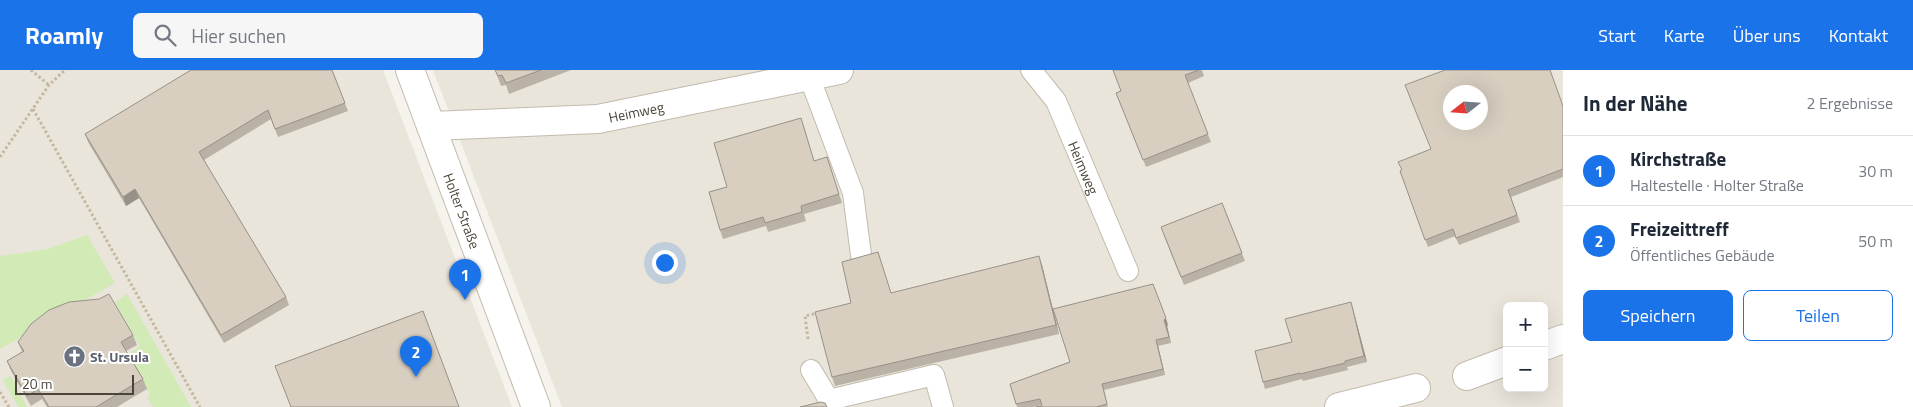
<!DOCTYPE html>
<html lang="de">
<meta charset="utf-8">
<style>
body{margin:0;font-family:"Titillium Web",sans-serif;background:#f6f6f7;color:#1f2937}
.controls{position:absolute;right:15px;bottom:15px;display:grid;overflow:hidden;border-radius:8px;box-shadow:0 5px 20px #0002}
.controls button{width:45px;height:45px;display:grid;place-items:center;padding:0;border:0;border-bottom:1px solid #e0e1e3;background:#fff;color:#1f2937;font:25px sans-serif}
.compass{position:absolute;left:1443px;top:15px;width:45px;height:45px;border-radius:50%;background:#fff;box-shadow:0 5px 20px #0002;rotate:253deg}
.scale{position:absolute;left:15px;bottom:12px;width:119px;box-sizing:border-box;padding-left:5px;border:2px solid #4b4439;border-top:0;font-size:14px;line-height:18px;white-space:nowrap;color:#4b4439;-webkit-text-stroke:4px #fff;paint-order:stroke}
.you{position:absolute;left:664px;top:192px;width:18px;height:18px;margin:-12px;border:4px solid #fff;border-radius:50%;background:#1a73e8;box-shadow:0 0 0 8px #1a73e833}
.badge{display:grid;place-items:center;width:32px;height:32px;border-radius:50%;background:#1a73e8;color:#fff;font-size:16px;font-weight:700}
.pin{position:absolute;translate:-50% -41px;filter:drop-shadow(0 1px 2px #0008)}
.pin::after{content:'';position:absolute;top:26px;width:18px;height:15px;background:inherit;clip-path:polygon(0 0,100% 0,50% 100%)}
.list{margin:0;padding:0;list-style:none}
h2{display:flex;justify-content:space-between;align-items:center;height:65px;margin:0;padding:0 20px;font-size:21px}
h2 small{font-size:16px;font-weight:400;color:#747a83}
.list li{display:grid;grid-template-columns:32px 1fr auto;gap:15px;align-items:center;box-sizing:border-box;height:70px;padding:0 20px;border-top:1px solid #e0e1e3}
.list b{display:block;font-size:19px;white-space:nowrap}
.list p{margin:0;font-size:16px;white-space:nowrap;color:#747a83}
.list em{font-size:16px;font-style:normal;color:#747a83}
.actions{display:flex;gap:10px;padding:15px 20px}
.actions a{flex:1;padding:11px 0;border:1px solid #1a73e8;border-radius:8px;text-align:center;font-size:18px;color:#1a73e8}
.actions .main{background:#1a73e8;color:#fff}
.icon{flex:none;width:28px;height:28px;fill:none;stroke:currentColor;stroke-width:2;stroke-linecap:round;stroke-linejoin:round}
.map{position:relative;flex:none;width:1563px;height:337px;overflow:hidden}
header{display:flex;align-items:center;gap:30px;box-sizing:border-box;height:70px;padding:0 25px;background:#1a73e8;color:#fff}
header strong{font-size:24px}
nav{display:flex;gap:28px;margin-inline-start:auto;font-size:18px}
.search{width:350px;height:45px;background:#f6f6f7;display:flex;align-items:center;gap:12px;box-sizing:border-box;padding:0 18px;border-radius:8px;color:#747a83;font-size:19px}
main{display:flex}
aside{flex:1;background:#fff}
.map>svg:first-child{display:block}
</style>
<header>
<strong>Roamly</strong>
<div class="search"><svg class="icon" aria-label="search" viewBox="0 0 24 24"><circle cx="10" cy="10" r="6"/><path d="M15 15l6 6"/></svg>Hier suchen</div>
<nav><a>Start</a><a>Karte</a><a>Über uns</a><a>Kontakt</a></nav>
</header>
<main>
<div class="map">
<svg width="1563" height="337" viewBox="0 0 1563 337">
<rect width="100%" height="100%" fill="#f6f3ec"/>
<g fill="#eae5da" fill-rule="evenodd">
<polygon points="0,0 383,0 512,337 0,337"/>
<path d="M 433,0 L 1563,0 L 1563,337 L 562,337 ZM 1450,22 L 1480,22 L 1480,52 L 1450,52 ZM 1507,236 L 1544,236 L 1544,318 L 1507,318 Z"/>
</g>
<g fill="#d2eab5">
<polygon points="87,165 115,213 0,279 0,186 48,179"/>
<polygon points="127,224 191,337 153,337 147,327 150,324 124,287 140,276 115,232"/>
<polygon points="11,306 27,337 18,337 3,310"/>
</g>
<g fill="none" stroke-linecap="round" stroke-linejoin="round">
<defs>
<g id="service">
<path id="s1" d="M 1031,0 L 1056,31 L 1128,201"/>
<polyline points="809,6 853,123 861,185"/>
<polyline points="811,300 829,330 934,305 943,337"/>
</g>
<g id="minor">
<path id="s2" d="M 431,56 L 598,49 L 839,0"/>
<polyline points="1544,276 1563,269"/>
<polyline points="1467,306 1507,291"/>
<polyline points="1339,337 1416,318"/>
</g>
<g id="tertiary">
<path id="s3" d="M 410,0 L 536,337"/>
</g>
</defs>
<use href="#service" stroke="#c2bbae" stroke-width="22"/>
<use href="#minor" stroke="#c2bbae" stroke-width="30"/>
<use href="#tertiary" stroke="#c2bbae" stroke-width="30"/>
<g stroke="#c4b79f" stroke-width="3" stroke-dasharray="2.5 2.5" stroke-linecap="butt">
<polyline points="31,0 49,15"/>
<polyline points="33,39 200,337"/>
<polyline points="0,87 49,15 65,0"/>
<polyline points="808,269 805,246 818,243"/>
<polyline points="0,322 9,337"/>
</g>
<use href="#service" stroke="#fff" stroke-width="20"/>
<use href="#minor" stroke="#fff" stroke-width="28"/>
<use href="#tertiary" stroke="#fff" stroke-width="28"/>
</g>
<g fill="#bab2a6">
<polygon points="332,0 348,41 278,67 271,49 204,90 286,227 289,235 224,273 139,128 126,136 88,72 85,64"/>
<polygon points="495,0 571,0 509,24 506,15 501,16"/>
<polygon points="1113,0 1202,0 1204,6 1188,13 1211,72 1146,97 1116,23 1121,21"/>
<polygon points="1563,36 1563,107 1511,127 1520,152 1459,175 1455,166 1428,177 1400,101"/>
<polygon points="804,57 814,91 827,87 842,133 804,144 806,151 768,162 766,156 723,169 720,160 727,117"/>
<polygon points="1222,133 1245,191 1184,215 1164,166"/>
<polygon points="878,182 891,223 1042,195 1059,264 835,316 832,307 851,233"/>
<polygon points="1353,239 1367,292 1347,297 1348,300 1303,311 1302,309 1265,319 1263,312"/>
<polygon points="1168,255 1167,256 1171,273 1158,276 1165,305 1104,320 1108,337 1036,337 1042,336 1042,335 1033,337 1017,337 1010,314"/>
<polygon points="133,265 137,275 126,281 143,309 147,319 117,337 47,337 42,329 31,336 11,301 7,291 22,282 18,272"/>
</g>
<g fill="#979187">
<polygon points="135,119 139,128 126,136 123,127"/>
<polygon points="1039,186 1042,195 1059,264 1056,255"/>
<polygon points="1351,232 1353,239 1367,292 1364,286"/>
<polygon points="1166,248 1168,255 1167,256 1171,273 1164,250"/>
<polygon points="1156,270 1158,276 1165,305 1163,299"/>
</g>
<g fill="#d8cfc1" stroke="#979187" fill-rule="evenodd">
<polygon points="191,0 332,0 345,33 275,59 268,40 199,82 286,227 221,265 135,119 123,127 85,64"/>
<polygon points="495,0 541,0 506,13 502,5 498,6"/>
<polygon points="1113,0 1199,0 1185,5 1208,64 1143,90 1116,23 1121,21"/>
<path d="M 1445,0 L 1550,0 L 1563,36 L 1563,99 L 1508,120 L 1517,145 L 1456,168 L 1453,159 L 1425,170 L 1400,101 L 1402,100 L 1398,92 L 1431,79 L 1405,15 ZM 1450,22 L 1480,22 L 1480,52 L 1450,52 Z"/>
<polygon points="801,48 814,91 827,87 839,124 801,136 802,142 765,153 763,147 720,160 709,122 727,117 714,73"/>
<polygon points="1222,133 1242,183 1181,207 1161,157"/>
<polygon points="878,182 891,223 1039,186 1056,255 832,307 815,242 851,233 842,192"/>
<polygon points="1153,214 1166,248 1164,250 1169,267 1156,270 1163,299 1102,314 1107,334 1096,337 1036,337 1042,336 1040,329 1016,334 1010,314 1070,292 1053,239"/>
<polygon points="109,224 133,265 121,272 122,274 143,309 96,337 49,337 38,319 27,326 7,291 24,281 18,272 31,254 49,240 69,232 99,229"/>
<polygon points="1351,232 1364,286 1345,291 1345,293 1300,304 1300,303 1263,312 1255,281 1292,272 1285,249"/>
<polygon points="423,241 459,337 291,337 275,296"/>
<polygon points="821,332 825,333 827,337 800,337"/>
</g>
<defs>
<symbol id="church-disc" viewBox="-11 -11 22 22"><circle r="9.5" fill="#6b7280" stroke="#fff"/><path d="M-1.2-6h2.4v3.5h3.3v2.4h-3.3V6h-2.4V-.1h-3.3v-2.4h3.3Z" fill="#fff"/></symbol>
</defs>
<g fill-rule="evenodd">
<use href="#church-disc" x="62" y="274" width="25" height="25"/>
</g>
<g text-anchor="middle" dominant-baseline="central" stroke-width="4" stroke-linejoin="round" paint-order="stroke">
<g font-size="14" fill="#4b4439" stroke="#fff">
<text stroke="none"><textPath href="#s2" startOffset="206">Heimweg</textPath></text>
<text stroke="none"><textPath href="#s1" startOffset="112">Heimweg</textPath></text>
<text stroke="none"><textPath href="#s3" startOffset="150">Holter Straße</textPath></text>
</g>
<g font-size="14" font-weight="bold" fill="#5b616d" stroke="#fff" text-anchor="start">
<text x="90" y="286">St. Ursula</text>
</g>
</g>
</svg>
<div class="controls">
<button>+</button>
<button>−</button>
</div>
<svg class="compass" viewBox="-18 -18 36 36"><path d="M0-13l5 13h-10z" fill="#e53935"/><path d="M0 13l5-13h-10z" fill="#747a83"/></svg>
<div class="scale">20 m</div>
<div class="you"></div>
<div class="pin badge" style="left:465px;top:230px">1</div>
<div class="pin badge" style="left:416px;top:307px">2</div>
</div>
<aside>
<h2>In der Nähe<small>2 Ergebnisse</small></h2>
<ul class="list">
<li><span class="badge">1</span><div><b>Kirchstraße</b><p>Haltestelle · Holter Straße</p></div><em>30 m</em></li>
<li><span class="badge">2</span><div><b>Freizeittreff</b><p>Öffentliches Gebäude</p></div><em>50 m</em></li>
</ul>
<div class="actions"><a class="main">Speichern</a><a>Teilen</a></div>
</aside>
</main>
